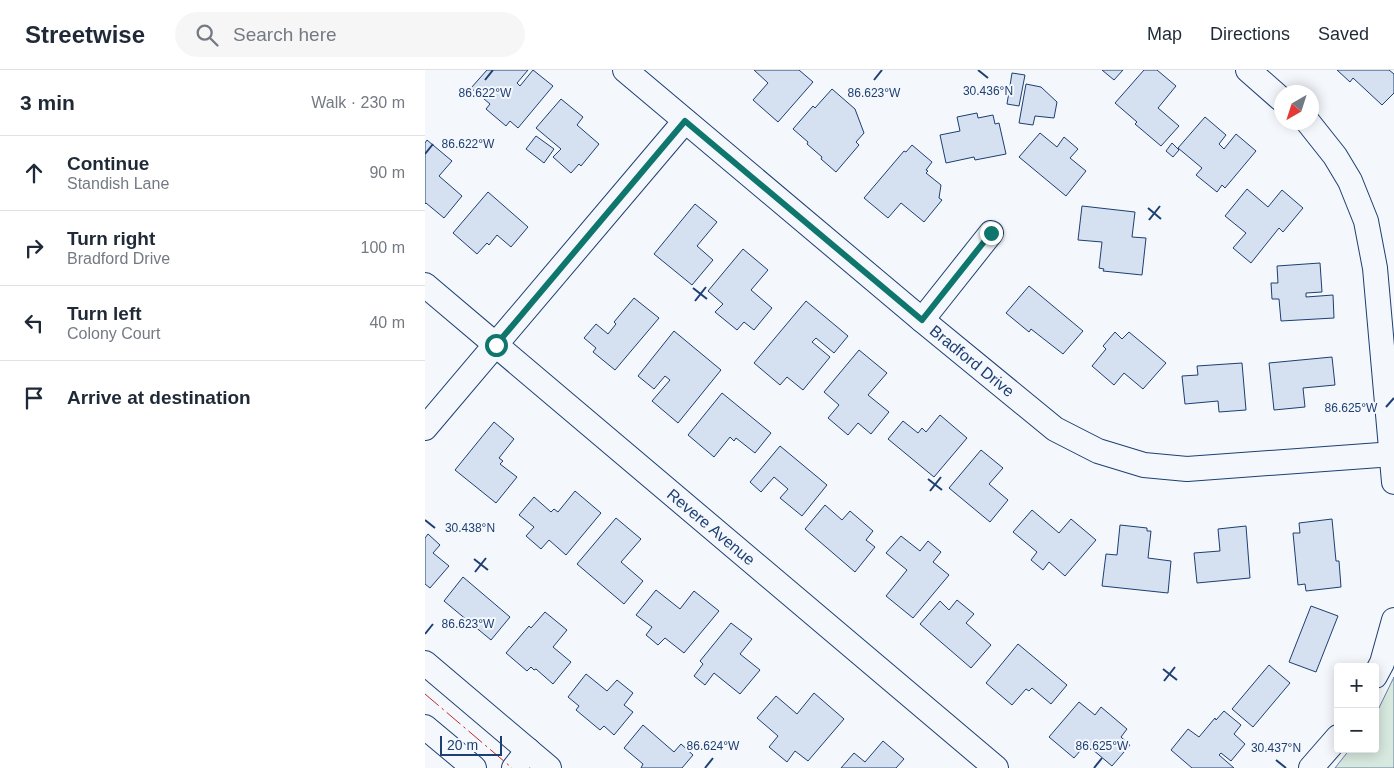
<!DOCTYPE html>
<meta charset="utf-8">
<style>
body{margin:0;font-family:Helvetica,sans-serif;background:#f6f6f7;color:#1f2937}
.controls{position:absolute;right:15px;bottom:15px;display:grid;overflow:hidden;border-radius:5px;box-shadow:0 2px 12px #0003}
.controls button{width:45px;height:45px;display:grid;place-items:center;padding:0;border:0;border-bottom:1px solid #e0e1e3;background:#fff;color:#1f2937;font:25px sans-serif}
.compass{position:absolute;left:849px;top:15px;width:45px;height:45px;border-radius:50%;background:#fff;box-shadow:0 2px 12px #0003;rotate:219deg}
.scale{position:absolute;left:15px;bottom:12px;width:62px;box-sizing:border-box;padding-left:5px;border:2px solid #1d3f73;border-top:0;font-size:14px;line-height:18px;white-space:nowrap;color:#1d3f73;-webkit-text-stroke:4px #f4f7fb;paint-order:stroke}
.stop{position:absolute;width:15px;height:15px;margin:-11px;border:4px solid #0f766e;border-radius:50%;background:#fff}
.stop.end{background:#0f766e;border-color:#fff;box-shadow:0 1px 5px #0008}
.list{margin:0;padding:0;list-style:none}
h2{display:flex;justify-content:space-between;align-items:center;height:65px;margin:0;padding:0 20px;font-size:21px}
h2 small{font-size:16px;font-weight:400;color:#747a83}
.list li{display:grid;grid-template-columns:32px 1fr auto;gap:15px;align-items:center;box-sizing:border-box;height:75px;padding:0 20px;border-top:1px solid #e0e1e3}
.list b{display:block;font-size:19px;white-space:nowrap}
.list p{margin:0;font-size:16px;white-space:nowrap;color:#747a83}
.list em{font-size:16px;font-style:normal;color:#747a83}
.icon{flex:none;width:28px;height:28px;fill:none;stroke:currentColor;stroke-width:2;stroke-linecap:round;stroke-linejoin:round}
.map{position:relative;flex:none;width:969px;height:698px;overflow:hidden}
header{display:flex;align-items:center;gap:30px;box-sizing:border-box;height:70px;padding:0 25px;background:#fff;border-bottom:1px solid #e0e1e3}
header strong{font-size:24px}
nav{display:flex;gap:28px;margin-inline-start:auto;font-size:18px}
.search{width:350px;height:45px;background:#f6f6f7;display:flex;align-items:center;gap:12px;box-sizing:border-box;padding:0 18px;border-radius:28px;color:#747a83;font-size:19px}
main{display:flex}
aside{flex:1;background:#fff}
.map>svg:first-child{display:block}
</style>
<header>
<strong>Streetwise</strong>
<div class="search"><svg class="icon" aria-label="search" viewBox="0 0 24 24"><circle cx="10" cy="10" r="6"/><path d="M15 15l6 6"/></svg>Search here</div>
<nav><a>Map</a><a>Directions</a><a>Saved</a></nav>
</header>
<main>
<aside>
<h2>3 min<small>Walk · 230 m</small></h2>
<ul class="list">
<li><svg class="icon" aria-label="ahead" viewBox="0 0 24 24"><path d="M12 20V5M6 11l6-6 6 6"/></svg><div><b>Continue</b><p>Standish Lane</p></div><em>90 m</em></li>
<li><svg class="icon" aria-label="right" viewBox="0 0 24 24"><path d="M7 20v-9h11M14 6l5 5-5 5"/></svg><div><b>Turn right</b><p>Bradford Drive</p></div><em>100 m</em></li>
<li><svg class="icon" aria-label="left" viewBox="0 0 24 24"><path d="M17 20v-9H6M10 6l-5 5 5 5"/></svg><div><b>Turn left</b><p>Colony Court</p></div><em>40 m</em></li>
<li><svg class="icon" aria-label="arrive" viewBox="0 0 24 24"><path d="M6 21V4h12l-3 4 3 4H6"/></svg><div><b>Arrive at destination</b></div></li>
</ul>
</aside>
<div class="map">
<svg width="969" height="698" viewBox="0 0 969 698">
<rect width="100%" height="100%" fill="#f4f7fb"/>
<polygon fill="#d7e8df" stroke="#687fa3" points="969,607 969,698 910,698 925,679 950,679 950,646"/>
<g fill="#d5e0f0" stroke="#1d3f73">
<polygon points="62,0 103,0 92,13 95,16 108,0 128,16 93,58 85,51 81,56 61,39 65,34 46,18"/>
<polygon points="329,0 374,0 388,12 353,52 328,30 343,13"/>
<polygon points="677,0 698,0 689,10"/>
<polygon points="719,0 732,0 751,16 733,38 754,56 736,76 710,54 712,52 690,33"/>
<polygon points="912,0 964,0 969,4 969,23 957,35 928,8 925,12"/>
<polygon points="587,3 600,5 594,36 582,34"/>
<polygon points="601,14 616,17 632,32 629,48 610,46 608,55 594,53"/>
<polygon points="407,19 430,39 439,63 431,72 434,75 411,102 396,89 397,87 382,74 383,72 368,59 388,36 390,38"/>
<polygon points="136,29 158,47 152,55 174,74 156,96 154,94 146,103 128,87 136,79 111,58"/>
<polygon points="552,43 553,48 568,45 570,54 574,53 581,84 550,90 549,87 521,93 515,65 535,61 532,47"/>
<polygon points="780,47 801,65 794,74 799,79 811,64 831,81 800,118 797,115 792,122 771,105 777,98 753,78"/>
<polygon points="615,63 632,77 639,67 653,79 645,88 661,101 641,126 594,87"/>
<polygon points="111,66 129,79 119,93 101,79"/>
<polygon points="2,70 27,91 14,106 37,126 19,148 1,133 0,134 0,73"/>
<polygon points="747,73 754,80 748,87 741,81"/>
<polygon points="487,75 507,92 501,100 503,101 501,103 516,115 514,128 517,130 499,152 476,133 463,148 439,128 479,81 481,82"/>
<polygon points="822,119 843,137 857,120 878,138 858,162 854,158 826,193 808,178 821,163 800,146"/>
<polygon points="63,122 103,157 86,177 72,165 64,175 62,173 52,184 28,163"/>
<polygon points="270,134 292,152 272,176 288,190 267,215 229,184"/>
<polygon points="657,136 710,142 707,167 721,168 717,205 678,201 679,199 674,198 677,172 653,170"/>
<polygon points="318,179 343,200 326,220 347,238 329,260 319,252 312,260 290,242 298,234 283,221"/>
<polygon points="895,193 897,222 881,223 881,227 908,225 909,248 856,251 854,229 847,229 846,213 853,213 852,196"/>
<polygon points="604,216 658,261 638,284 606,259 604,262 581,243"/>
<polygon points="209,228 234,248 190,300 168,282 171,278 159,268 171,254 183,264 191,254 189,252"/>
<polygon points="381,231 423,266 409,283 391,268 387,272 405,287 378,320 362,307 355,315 329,293"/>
<polygon points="249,261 296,300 253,353 227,331 245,310 240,306 229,319 213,306"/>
<polygon points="690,262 697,269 704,262 741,293 718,319 699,303 689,315 667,296 681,279 678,276"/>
<polygon points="434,280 462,303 443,325 464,342 446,364 433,353 423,365 403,348 414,335 399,322"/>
<polygon points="907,287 910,315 878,318 880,337 849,340 844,293"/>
<polygon points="817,293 821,340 794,342 793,331 760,334 757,306 773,305 772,296"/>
<polygon points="297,323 346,363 330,383 311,368 309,371 305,367 289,387 263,365"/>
<polygon points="515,345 542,368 509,407 463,369 478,351 493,363 497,358 501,362"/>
<polygon points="69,352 89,369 74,388 78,391 75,394 92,407 71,433 30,400"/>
<polygon points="355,376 402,415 377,446 355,428 363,419 349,407 336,422 325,412"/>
<polygon points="556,380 578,398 564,414 583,430 565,452 524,418"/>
<polygon points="150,421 176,443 141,485 124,470 116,479 101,466 109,457 94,445 109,427 126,442 129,439 133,442"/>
<polygon points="400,435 417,450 425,441 448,461 441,470 450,477 430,502 380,459"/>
<polygon points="607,440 634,463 646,449 671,470 640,506 624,492 618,500 606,490 612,482 588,462"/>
<polygon points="191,448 216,469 196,492 218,511 199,534 152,494"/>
<polygon points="907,449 911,491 914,491 916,517 881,521 880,514 873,515 868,463 875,463 874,453"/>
<polygon points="695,455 722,458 722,461 726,461 723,488 746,491 743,523 677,516 681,484 692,485"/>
<polygon points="821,456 825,508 772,513 769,483 795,481 793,459"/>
<polygon points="3,464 15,475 8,483 24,496 5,518 0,514 0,468"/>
<polygon points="476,466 495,481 503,471 516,482 508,492 524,505 488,548 461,526 482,500 461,483"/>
<polygon points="38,507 85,547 66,570 19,531"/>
<polygon points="231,520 255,539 269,521 294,541 259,583 240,568 233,575 221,565 227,557 211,545"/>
<polygon points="532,530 549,544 541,553 566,575 546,598 495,554 515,531 524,540"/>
<polygon points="886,536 913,546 891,602 864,592"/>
<polygon points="120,542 142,560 128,577 146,592 128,614 111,599 109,600 106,597 102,601 81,583 104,556 106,558"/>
<polygon points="306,553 327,569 315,584 335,600 315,624 289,603 280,615 269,606 278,594 275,591"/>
<polygon points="593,574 642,615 626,634 607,618 604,621 601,619 587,635 561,613"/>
<polygon points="844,595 865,613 828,657 807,639"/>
<polygon points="161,604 182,621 192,610 208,623 199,635 208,642 189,665 179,656 175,660 151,640 154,636 143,627"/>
<polygon points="389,623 419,649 383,691 370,681 362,692 344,677 353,666 332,648 351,626 372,644"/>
<polygon points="654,632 670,645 676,637 702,659 696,667 705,675 687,696 661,674 649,688 624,667"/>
<polygon points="799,641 816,655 809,664 820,674 806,691 796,683 794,685 809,698 767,698 746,680 763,659 774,667 790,648 791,650"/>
<polygon points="218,655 249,682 256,674 268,685 257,698 216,698 218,694 199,678"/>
<polygon points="458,671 479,689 471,698 416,698 429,683 440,692"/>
</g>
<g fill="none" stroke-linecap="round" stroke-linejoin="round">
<defs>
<g id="minor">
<polyline points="200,0 497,250 630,359 673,381 719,395 762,399 969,384"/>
<polyline points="823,0 856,29"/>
<polyline points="883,52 910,86 925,111 941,151 950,198 969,412"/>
<polyline points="0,215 571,698"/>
<polyline points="497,250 566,163"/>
<polyline points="0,358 260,51"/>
<polyline points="0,593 124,698"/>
<polyline points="950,606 957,593 969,550"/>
<polyline points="0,657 49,698"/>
<polyline points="89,698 103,680"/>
<polyline points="886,698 913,667"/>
</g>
</defs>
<use href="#minor" stroke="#1d3f73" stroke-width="26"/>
<use href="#minor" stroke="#f4f7fb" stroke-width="24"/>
<polyline stroke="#c62828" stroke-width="1" stroke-dasharray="18 4 2.5 4" stroke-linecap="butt" points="0,624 87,698"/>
</g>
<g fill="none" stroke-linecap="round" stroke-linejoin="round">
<polyline stroke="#0f766e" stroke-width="6" points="71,275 260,51 497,250 566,163"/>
</g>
<path fill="none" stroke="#1d3f73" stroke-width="2" d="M 553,0 L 563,8M 60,10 L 68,0M 449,10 L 457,0M 0,84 L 8,74M 723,138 L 736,149M 724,150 L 735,136M 268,218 L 282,229M 270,231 L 281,217M 961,337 L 969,328M 503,409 L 517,420M 505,421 L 516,407M 0,450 L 10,458M 49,489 L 63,500M 50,502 L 61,488M 0,564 L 8,554M 738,599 L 752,610M 739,611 L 750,597M 851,690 L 861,698M 280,698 L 288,688M 669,698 L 677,688"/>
<g text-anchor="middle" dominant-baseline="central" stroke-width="4" stroke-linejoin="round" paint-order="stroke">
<g font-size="16" fill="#1d3f73" stroke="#f4f7fb">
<text transform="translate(547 291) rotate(39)">Bradford Drive</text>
<text transform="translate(286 457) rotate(40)">Revere Avenue</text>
</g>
</g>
<g font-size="12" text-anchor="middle" fill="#1d3f73" stroke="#f4f7fb" stroke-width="4" stroke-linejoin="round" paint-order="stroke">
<text x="563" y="25">30.436°N</text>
<text x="60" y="27">86.622°W</text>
<text x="449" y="27">86.623°W</text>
<text x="43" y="78">86.622°W</text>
<text x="926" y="342">86.625°W</text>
<text x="45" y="462">30.438°N</text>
<text x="43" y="558">86.623°W</text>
<text x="288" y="680">86.624°W</text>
<text x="677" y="680">86.625°W</text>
<text x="851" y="682">30.437°N</text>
</g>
</svg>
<div class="controls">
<button>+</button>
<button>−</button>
</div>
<svg class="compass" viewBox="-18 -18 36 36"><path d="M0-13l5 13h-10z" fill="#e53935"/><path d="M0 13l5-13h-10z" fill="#747a83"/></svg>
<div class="scale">20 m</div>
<div class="stop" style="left:71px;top:275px"></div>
<div class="stop end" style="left:566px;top:163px"></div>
</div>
</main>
